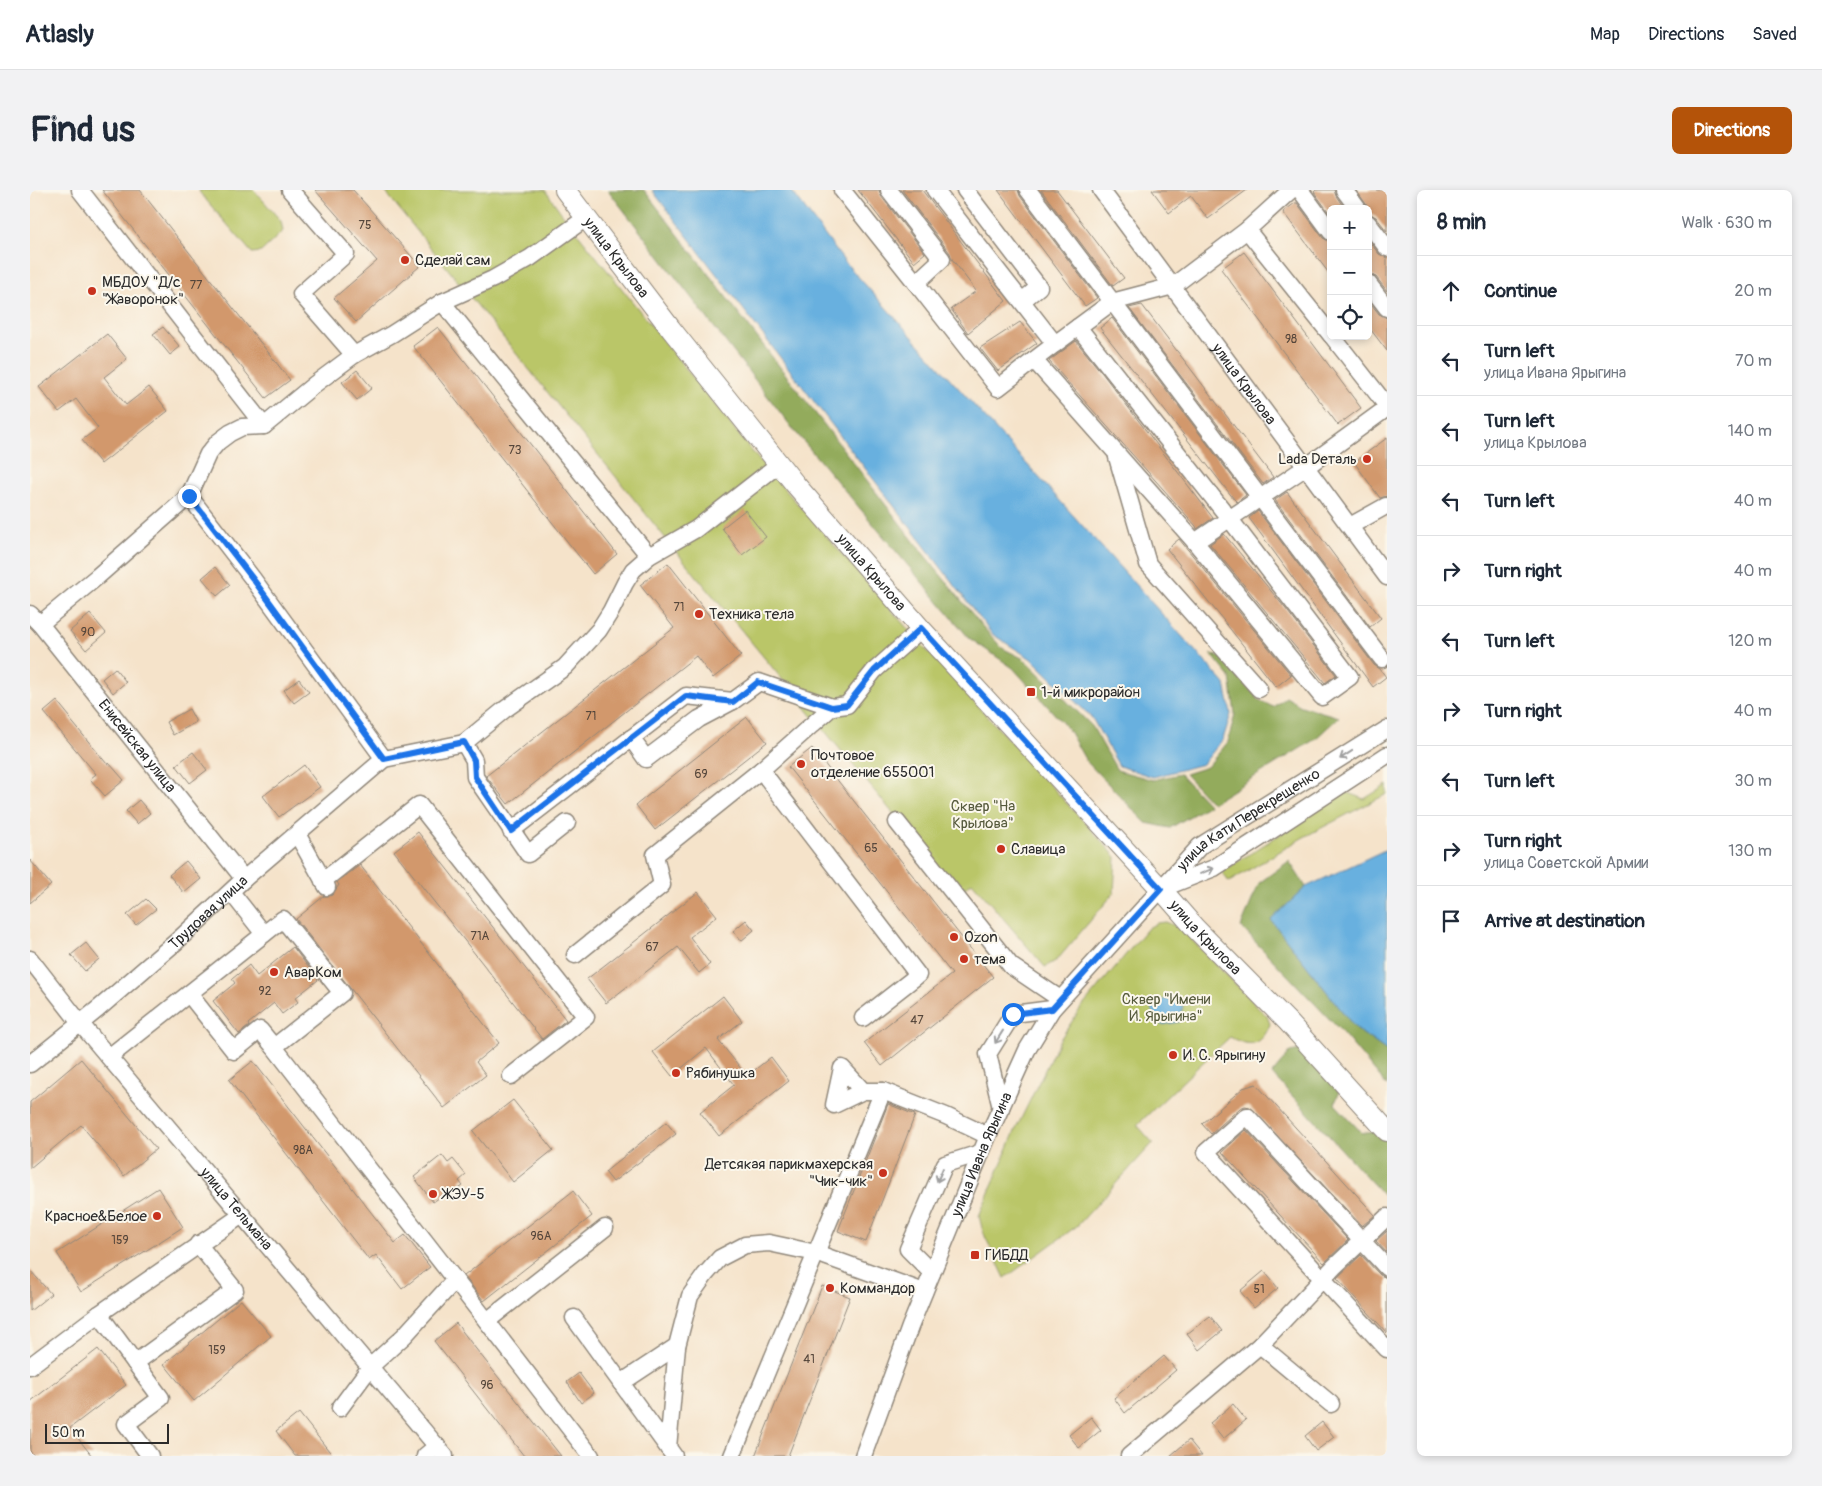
<!DOCTYPE html>
<meta charset="utf-8">
<style>
body{margin:0;font-family:Pangolin,sans-serif;background:#f2f2f3;color:#1f2937}
.controls{position:absolute;right:15px;top:15px;display:grid;overflow:hidden;border-radius:8px;box-shadow:0 2px 8px #0003}
.controls button{width:45px;height:45px;display:grid;place-items:center;padding:0;border:0;border-bottom:1px solid #e0e1e3;background:#fff;color:#1f2937;font:25px sans-serif}
.scale{position:absolute;left:15px;bottom:12px;width:124px;box-sizing:border-box;padding-left:5px;border:2px solid #2b2b2b;border-top:0;font-size:14px;line-height:18px;white-space:nowrap;color:#2b2b2b;-webkit-text-stroke:4px #fbf7ec;paint-order:stroke}
.stop{position:absolute;width:15px;height:15px;margin:-11px;border:4px solid #1a73e8;border-radius:50%;background:#fff}
.stop.end{background:#1a73e8;border-color:#fff;box-shadow:0 1px 5px #0008}
.list{margin:0;padding:0;list-style:none}
h2{display:flex;justify-content:space-between;align-items:center;height:65px;margin:0;padding:0 20px;font-size:21px}
h2 small{font-size:16px;font-weight:400;color:#747a83}
.list li{display:grid;grid-template-columns:32px 1fr auto;gap:15px;align-items:center;box-sizing:border-box;height:70px;padding:0 20px;border-top:1px solid #e0e1e3}
.list b{display:block;font-size:19px;white-space:nowrap}
.list p{margin:0;font-size:16px;white-space:nowrap;color:#747a83}
.list em{font-size:16px;font-style:normal;color:#747a83}
.icon{flex:none;width:28px;height:28px;fill:none;stroke:currentColor;stroke-width:2;stroke-linecap:round;stroke-linejoin:round}
.map{position:relative;flex:none;width:1357px;height:1266px;overflow:hidden;border-radius:8px}
header{display:flex;align-items:center;gap:30px;box-sizing:border-box;height:70px;padding:0 25px;background:#fff;border-bottom:1px solid #e0e1e3}
header strong{font-size:24px}
nav{display:flex;gap:28px;margin-inline-start:auto;font-size:18px}
.intro{display:flex;align-items:center;justify-content:space-between;box-sizing:border-box;height:120px;padding:0 30px}
h1{margin:0;font-size:35px}
.button{padding:12px 22px;border-radius:8px;background:#b45309;color:#fff;font-size:18px;font-weight:700}
main{display:flex;gap:30px;padding:0 30px}
aside{flex:1;background:#fff;border-radius:8px;box-shadow:0 2px 8px #0003}
.map>svg:first-child{display:block}
</style>
<header>
<strong>Atlasly</strong>
<nav><a>Map</a><a>Directions</a><a>Saved</a></nav>
</header>
<div class="intro"><h1>Find us</h1><a class="button">Directions</a></div>
<main>
<div class="map">
<svg width="1357" height="1266" viewBox="0 0 1357 1266">
<rect width="100%" height="100%" fill="#fbf7ec"/>
<filter id="ink" filterUnits="userSpaceOnUse"><feTurbulence type="fractalNoise" baseFrequency=".02" numOctaves="2"/><feDisplacementMap in="SourceGraphic" scale="10" xChannelSelector="R" yChannelSelector="G"/><feConvolveMatrix kernelMatrix="1 2 1 2 8 2 1 2 1" color-interpolation-filters="sRGB"/></filter>
<filter id="wash" filterUnits="userSpaceOnUse"><feTurbulence type="fractalNoise" baseFrequency=".0096" numOctaves="4" result="noise"/><feDisplacementMap in="SourceGraphic" scale="20" xChannelSelector="R" yChannelSelector="G"/><feGaussianBlur stdDeviation="1.12" result="paint"/><feColorMatrix in="noise" values="0 0 0 0 0 0 0 0 0 0 0 0 0 0 0 0 0 1.4 0 .05"/><feComposite in="paint" operator="in"/></filter>
<g filter="url(#wash)">
<rect width="100%" height="100%" fill="#f5e3ca"/>
<g fill="#bac668" stroke="#72784a">
<polygon points="169,0 224,0 251,31 253,41 231,62 222,63 170,3"/>
<polygon points="354,0 515,0 533,25 729,270 892,455 1086,667 1084,703 1027,770 1015,777 942,692 929,703 645,360"/>
<polygon points="1357,595 1357,604 1272,648 1199,692 1192,682 1315,602 1334,609"/>
<path d="M 1136,732 L 1150,738 L 1237,826 L 1240,834 C 1232,856 1220,858 1200,847 L 1188,858 L 1107,935 L 1123,953 L 1047,1036 L 975,1088 L 953,1042 L 949,1026 L 986,939 L 1029,851 L 1051,818 L 1118,738 L 1127,733 Z"/>
</g>
<g fill="#93ab5c" stroke="#5f6b44">
<polygon points="578,0 614,0 892,362 953,437 972,458 994,469 1062,536 1087,580 1123,590 1150,584 1179,615 1140,638 1116,633 1056,571 1038,539 983,478 939,448 763,239"/>
<polygon points="1181,464 1198,469 1229,510 1243,517 1256,507 1271,516 1309,527 1284,550 1182,613 1155,584 1177,577 1198,552 1205,524 1200,487"/>
<polygon points="1259,671 1276,697 1241,730 1326,839 1357,861 1357,896 1310,840 1211,737 1229,693"/>
<path d="M 1270,860 L 1309,902 L 1305,914 L 1332,943 C 1344,940 1348,942 1357,951 L 1357,1009 L 1242,884 L 1260,862 Z"/>
</g>
<g fill="#67b0df" stroke="#496e85">
<polygon points="622,0 761,0 814,71 1195,494 1201,524 1193,549 1173,574 1123,587 1089,576 1062,528 1003,470 962,444"/>
<polygon points="1357,659 1357,861 1326,839 1241,730 1276,697"/>
<polygon points="1136,809 1148,812 1153,816 1149,832 1131,835 1121,819 1129,811"/>
</g>
<g id="blocks">
<g fill="#d2986c">
<polygon points="72,0 110,0 260,190 236,208"/>
<polygon points="285,0 323,0 390,76 326,132 304,108 347,71"/>
<polygon points="828,0 849,0 851,6 895,63 884,72"/>
<polygon points="872,0 892,0 976,111 938,143 921,119 946,101 922,69 920,63"/>
<polygon points="968,0 988,0 990,6 1067,108 1055,116"/>
<polygon points="1011,0 1027,0 1094,88 1083,96"/>
<polygon points="1122,0 1217,0 1178,29 1161,6 1139,23"/>
<polygon points="1286,0 1304,0 1306,6 1315,19 1301,19 1301,25 1284,2"/>
<polygon points="1326,0 1357,0 1357,41 1346,27 1338,23 1336,14"/>
<polygon points="1265,13 1267,13 1293,48 1301,52 1301,86 1253,22"/>
<polygon points="1338,50 1349,64 1357,68 1357,101 1346,87 1338,83"/>
<polygon points="1214,62 1331,218 1308,235 1191,79"/>
<polygon points="1338,110 1349,124 1357,128 1357,161 1338,136"/>
<polygon points="1112,115 1243,287 1233,294 1099,118"/>
<polygon points="1082,128 1216,305 1207,312 1204,309 1070,138"/>
<polygon points="990,132 1007,153 968,181 950,158"/>
<polygon points="133,137 150,157 140,165 123,144"/>
<polygon points="408,137 587,364 563,384 383,156"/>
<polygon points="77,144 97,169 74,187 96,215 119,197 138,221 71,274 52,250 68,238 46,209 29,222 9,197"/>
<polygon points="1046,151 1072,183 1183,328 1167,339 1166,336 1019,171"/>
<polygon points="327,180 342,198 327,210 312,192"/>
<polygon points="1357,248 1357,306 1350,308 1324,272"/>
<polygon points="1257,302 1351,428 1340,437 1245,310"/>
<polygon points="715,320 736,347 712,365 692,338"/>
<polygon points="1228,321 1344,475 1350,479 1356,487 1343,497 1219,328"/>
<polygon points="1194,344 1255,418 1306,485 1295,493 1180,354"/>
<polygon points="1149,349 1261,485 1246,497 1137,359"/>
<polygon points="638,373 711,466 683,488 666,466 478,614 456,586 644,438 610,395"/>
<polygon points="185,377 200,395 187,406 172,388"/>
<polygon points="60,424 76,443 56,460 40,441"/>
<polygon points="85,478 96,492 83,503 72,489"/>
<polygon points="269,489 279,502 264,513 254,500"/>
<polygon points="27,511 40,527 39,528 77,574 79,573 94,590 75,606 60,589 66,584 14,522"/>
<polygon points="159,519 166,532 143,545 136,532"/>
<polygon points="717,527 737,552 625,640 606,615"/>
<polygon points="782,558 963,787 852,876 834,853 922,784 758,577"/>
<polygon points="163,562 177,580 160,593 146,575"/>
<polygon points="274,575 290,597 249,627 233,606"/>
<polygon points="109,610 120,623 107,634 96,621"/>
<polygon points="388,642 536,830 512,849 364,661"/>
<polygon points="0,670 21,695 0,713"/>
<polygon points="156,671 171,689 154,703 139,685"/>
<polygon points="330,675 469,853 446,872 456,885 414,918 266,729 294,706 302,705 309,695 307,692"/>
<polygon points="668,702 687,726 660,747 680,774 669,783 648,757 576,813 557,789"/>
<polygon points="116,709 126,719 106,735 97,725"/>
<polygon points="716,730 724,740 711,751 703,741"/>
<polygon points="56,753 69,769 55,781 41,765"/>
<polygon points="263,757 288,790 265,808 268,812 252,824 244,813 218,834 219,836 209,844 183,811 205,793 202,789 219,775 227,786"/>
<polygon points="693,806 712,831 688,850 717,886 741,867 759,891 689,946 670,922 704,895 676,858 642,886 623,862"/>
<polygon points="51,869 126,959 94,986 51,935 0,978 0,912"/>
<polygon points="223,871 365,1053 375,1045 400,1077 372,1099 346,1065 339,1070 199,890"/>
<polygon points="1226,894 1345,1025 1332,1036 1220,917 1215,916 1210,918 1181,944 1172,934 1213,898"/>
<polygon points="483,910 523,960 483,992 443,941"/>
<polygon points="858,914 885,925 836,1052 808,1041"/>
<polygon points="636,932 646,944 583,992 575,982"/>
<polygon points="1216,940 1318,1050 1294,1073 1192,962"/>
<polygon points="412,965 418,973 423,969 436,985 429,991 433,996 421,1004 419,1001 403,1012 384,987"/>
<polygon points="128,998 153,1037 51,1102 27,1063"/>
<polygon points="543,1001 562,1026 454,1111 434,1086"/>
<polygon points="1357,1041 1357,1063 1346,1051"/>
<polygon points="1331,1065 1350,1085 1357,1088 1357,1143 1307,1088"/>
<polygon points="0,1080 21,1104 0,1121"/>
<polygon points="1234,1081 1248,1098 1224,1118 1210,1101"/>
<polygon points="792,1096 820,1107 758,1266 725,1266"/>
<polygon points="211,1110 241,1146 164,1211 134,1174"/>
<polygon points="1180,1126 1192,1141 1169,1160 1157,1144"/>
<polygon points="426,1133 442,1154 531,1266 494,1266 404,1151"/>
<polygon points="68,1159 96,1195 40,1238 62,1266 4,1266 0,1261 0,1212"/>
<polygon points="1134,1166 1146,1180 1095,1223 1084,1208"/>
<polygon points="549,1183 564,1203 551,1213 537,1192"/>
<polygon points="1203,1214 1216,1230 1193,1249 1180,1233"/>
<polygon points="269,1223 303,1266 265,1266 246,1241"/>
<polygon points="1061,1227 1071,1240 1049,1258 1039,1245"/>
<polygon points="1292,1232 1304,1247 1286,1261 1275,1246"/>
<polygon points="1159,1250 1172,1266 1140,1266"/>
</g>
</g>
</g>
<g filter="url(#ink)">
<use href="#blocks" fill-opacity="0" stroke="#90877a" stroke-width="1"/>
<g fill="none" stroke-linecap="round" stroke-linejoin="round">
<defs>
<g id="minor">
<polyline points="50,0 234,236"/>
<polyline points="260,0 316,64 271,104 324,165"/>
<polyline points="812,0 886,93"/>
<polyline points="859,0 912,69 886,93 968,198 1004,170"/>
<polyline points="905,0 1025,154 1082,112 1143,96 1217,40 1261,0"/>
<polyline points="935,0 1009,97 992,111"/>
<polyline points="998,0 1352,469"/>
<path id="s1" d="M 1071,0 L 1357,387"/>
<polyline points="1270,0 1301,42"/>
<polyline points="1314,0 1328,19"/>
<polyline points="1338,33 1357,58"/>
<polyline points="1217,40 1301,145"/>
<polyline points="1338,93 1357,118"/>
<polyline points="412,112 619,366"/>
<polyline points="1048,137 1199,328 1320,487 1292,507 1165,352"/>
<polyline points="1302,146 1357,216"/>
<polyline points="1025,154 1004,170 1165,352 1276,277 1357,218"/>
<polyline points="1087,267 1118,374 1229,499"/>
<polyline points="159,306 223,389 354,569"/>
<polyline points="1320,336 1356,316"/>
<path id="s2" d="M 0,424 L 10,434 L 214,689"/>
<polyline points="10,434 68,386 159,306 178,264 188,252 200,243 212,237 234,236 285,194 324,165 362,144 412,112 463,89 500,68 556,28"/>
<polyline points="601,548 616,569 669,529 703,511"/>
<polyline points="434,553 444,570 445,587 498,664 537,633"/>
<polyline points="867,632 981,776 1030,809"/>
<polyline points="481,641 656,506 703,511 729,492 802,517"/>
<polyline points="267,644 297,697"/>
<polyline points="293,691 389,615 556,827 481,886"/>
<polyline points="1136,697 1184,678 1357,565"/>
<polyline points="201,702 234,744"/>
<polyline points="545,765 632,695 625,665 731,580"/>
<path id="s3" d="M 0,769 L 50,833 L 415,1266"/>
<polyline points="159,804 204,861 230,840 244,857"/>
<polyline points="833,828 888,785 731,580 802,517 817,515 844,481 891,439"/>
<polyline points="79,867 253,729 312,803 244,857 425,1090 374,1146 341,1176 310,1218"/>
<path id="s4" d="M 0,874 L 68,819 L 147,751 L 214,689 L 354,569 L 434,553 L 474,520 L 535,477 L 569,440 L 581,421 L 595,393 L 603,380 L 619,366 L 666,339 L 749,274"/>
<polyline points="833,901 804,915 812,878 833,901 853,901 916,926 958,946"/>
<polyline points="971,918 958,864 983,824 1022,819"/>
<polyline points="1357,1078 1217,926 1176,962 1357,1159"/>
<polyline points="902,1083 878,1059 915,974 950,963"/>
<polyline points="425,1090 561,1266"/>
<polyline points="69,1124 212,1025"/>
<polyline points="544,1128 644,1266"/>
<polyline points="457,1131 575,1038"/>
<polyline points="1230,1155 1304,1077 1357,1027"/>
<polyline points="105,1173 205,1100 168,1054"/>
<polyline points="0,1176 69,1124 131,1208 96,1234 120,1266"/>
<polyline points="591,1193 647,1156 660,1106 675,1085 690,1068 715,1055 739,1053 786,1063 894,1102"/>
<polyline points="638,1258 647,1156"/>
<polyline points="395,1266 407,1256"/>
<polyline points="702,1266 853,901"/>
<path id="s5" d="M 833,1266 L 880,1137 L 958,946 L 997,860 L 1022,819 L 1170,656 L 1357,539"/>
<polyline points="1099,1266 1230,1155 1301,1214"/>
</g>
<g id="major">
<path id="s6" d="M 535,0 L 641,139 L 765,294 L 891,439 L 1131,699 L 1165,738 L 1258,832 L 1357,941"/>
</g>
</defs>
<use href="#minor" stroke="#90877a" stroke-width="19"/>
<use href="#major" stroke="#90877a" stroke-width="22"/>
<use href="#minor" stroke="#fff" stroke-width="16"/>
<use href="#major" stroke="#fff" stroke-width="20"/>
</g>
<defs><path id="oneway-shaft" d="M-6 0H5M1.5-3L5.5 0L1.5 3" fill="none" stroke-width="1.6" stroke-linecap="round" stroke-linejoin="round" transform="scale(1.25)"/></defs>
<g stroke="#a0a0a0">
<use href="#oneway-shaft" transform="translate(1316 565) rotate(147)"/>
<use href="#oneway-shaft" transform="translate(1177 681) rotate(-22)"/>
<use href="#oneway-shaft" transform="translate(969 847) rotate(122)"/>
<use href="#oneway-shaft" transform="translate(910 985) rotate(113)"/>
</g>
</g>
<g fill="none" stroke-linecap="round" stroke-linejoin="round" filter="url(#ink)">
<polyline stroke="#1a73e8" stroke-width="6" points="159,306 223,389 354,569 434,552 444,570 445,587 481,641 656,506 703,512 728,492 802,517 817,515 844,481 891,438 1131,699 1022,819 983,824"/>
</g>
<g fill="#c8321e" stroke="#fbf7ec" stroke-width="2">
<circle cx="375" cy="70" r="5"/>
<circle cx="62" cy="101" r="5"/>
<circle cx="1337" cy="269" r="5"/>
<circle cx="669" cy="424" r="5"/>
<rect x="996" y="497" width="10" height="10" rx="2.5"/>
<circle cx="771" cy="574" r="5"/>
<circle cx="971" cy="659" r="5"/>
<circle cx="924" cy="747" r="5"/>
<circle cx="934" cy="769" r="5"/>
<circle cx="244" cy="782" r="5"/>
<circle cx="1143" cy="865" r="5"/>
<circle cx="646" cy="883" r="5"/>
<circle cx="853" cy="983" r="5"/>
<circle cx="403" cy="1004" r="5"/>
<circle cx="127" cy="1026" r="5"/>
<rect x="940" y="1060" width="10" height="10" rx="2.5"/>
<circle cx="800" cy="1098" r="5"/>
</g>
<g text-anchor="middle" dominant-baseline="central" stroke-width="4" stroke-linejoin="round" paint-order="stroke">
<g font-size="12" fill="#55463b">
<text x="335" y="35">75</text>
<text x="166" y="95">77</text>
<text x="1261" y="149">98</text>
<text x="485" y="260">73</text>
<text x="649" y="417">71</text>
<text x="58" y="442">90</text>
<text x="561" y="526">71</text>
<text x="671" y="584">69</text>
<text x="841" y="658">65</text>
<text x="450" y="746">71А</text>
<text x="622" y="757">67</text>
<text x="235" y="801">92</text>
<text x="887" y="830">47</text>
<text x="273" y="960">98А</text>
<text x="511" y="1046">96А</text>
<text x="90" y="1050">159</text>
<text x="1229" y="1099">51</text>
<text x="187" y="1160">159</text>
<text x="779" y="1169">41</text>
<text x="457" y="1195">96</text>
</g>
<g font-size="15" fill="#2b2b2b" stroke="#fbf7ec">
<text stroke="none"><textPath href="#s6" startOffset="85">улица Крылова</textPath></text>
<text stroke="none"><textPath href="#s1" startOffset="241">улица Крылова</textPath></text>
<text stroke="none"><textPath href="#s6" startOffset="490">улица Крылова</textPath></text>
<text stroke="none"><textPath href="#s2" startOffset="170">Енисейская улица</textPath></text>
<text stroke="none"><textPath href="#s5" startOffset="761">улица Кати Перекрещенко</textPath></text>
<text stroke="none"><textPath href="#s4" startOffset="234">Трудовая улица</textPath></text>
<text stroke="none"><textPath href="#s6" startOffset="985">улица Крылова</textPath></text>
<text stroke="none"><textPath href="#s5" startOffset="324">улица Ивана Ярыгина</textPath></text>
<text stroke="none"><textPath href="#s3" startOffset="324">улица Тельмана</textPath></text>
</g>
<g font-size="15" fill="#2b2b2b" stroke="#fbf7ec" text-anchor="start">
<text x="385" y="70">Сделай сам</text>
<text x="72" y="92">МБДОУ "Д/с<tspan x="72" dy="17">"Жаворонок"</tspan></text>
<text x="1327" y="269" text-anchor="end">Lada Dеталь</text>
<text x="679" y="424">Техника тела</text>
<text x="1011" y="502">1-й микрорайон</text>
<text x="781" y="565">Почтовое<tspan x="781" dy="17">отделение 655001</tspan></text>
<text x="981" y="659">Славица</text>
<text x="934" y="747">Ozon</text>
<text x="944" y="769">тема</text>
<text x="254" y="782">АварКом</text>
<text x="1153" y="865">И. С. Ярыгину</text>
<text x="656" y="883">Рябинушка</text>
<text x="843" y="974" text-anchor="end">Детсякая парикмахерская<tspan x="843" dy="17">"Чик-чик"</tspan></text>
<text x="413" y="1004">ЖЭУ-5</text>
<text x="117" y="1026" text-anchor="end">Красное&amp;Белое</text>
<text x="955" y="1065">ГИБДД</text>
<text x="810" y="1098">Коммандор</text>
</g>
<g font-size="15" fill="#565a3d" stroke="#fbf7ec">
<text x="953" y="616">Сквер "На<tspan x="953" dy="17">Крылова"</tspan></text>
<text x="1136" y="809">Сквер "Имени<tspan x="1136" dy="17">И. Ярыгина"</tspan></text>
</g>
</g>
</svg>
<div class="controls">
<button>+</button>
<button>−</button>
<button><svg class="icon" aria-label="locate" viewBox="0 0 24 24"><circle cx="12" cy="12" r="6"/><path d="M12 2v4M12 18v4M2 12h4M18 12h4"/></svg></button>
</div>
<div class="scale">50 m</div>
<div class="stop" style="left:983px;top:824px"></div>
<div class="stop end" style="left:159px;top:306px"></div>
</div>
<aside>
<h2>8 min<small>Walk · 630 m</small></h2>
<ul class="list">
<li><svg class="icon" aria-label="ahead" viewBox="0 0 24 24"><path d="M12 20V5M6 11l6-6 6 6"/></svg><div><b>Continue</b></div><em>20 m</em></li>
<li><svg class="icon" aria-label="left" viewBox="0 0 24 24"><path d="M17 20v-9H6M10 6l-5 5 5 5"/></svg><div><b>Turn left</b><p>улица Ивана Ярыгина</p></div><em>70 m</em></li>
<li><svg class="icon" aria-label="left" viewBox="0 0 24 24"><path d="M17 20v-9H6M10 6l-5 5 5 5"/></svg><div><b>Turn left</b><p>улица Крылова</p></div><em>140 m</em></li>
<li><svg class="icon" aria-label="left" viewBox="0 0 24 24"><path d="M17 20v-9H6M10 6l-5 5 5 5"/></svg><div><b>Turn left</b></div><em>40 m</em></li>
<li><svg class="icon" aria-label="right" viewBox="0 0 24 24"><path d="M7 20v-9h11M14 6l5 5-5 5"/></svg><div><b>Turn right</b></div><em>40 m</em></li>
<li><svg class="icon" aria-label="left" viewBox="0 0 24 24"><path d="M17 20v-9H6M10 6l-5 5 5 5"/></svg><div><b>Turn left</b></div><em>120 m</em></li>
<li><svg class="icon" aria-label="right" viewBox="0 0 24 24"><path d="M7 20v-9h11M14 6l5 5-5 5"/></svg><div><b>Turn right</b></div><em>40 m</em></li>
<li><svg class="icon" aria-label="left" viewBox="0 0 24 24"><path d="M17 20v-9H6M10 6l-5 5 5 5"/></svg><div><b>Turn left</b></div><em>30 m</em></li>
<li><svg class="icon" aria-label="right" viewBox="0 0 24 24"><path d="M7 20v-9h11M14 6l5 5-5 5"/></svg><div><b>Turn right</b><p>улица Советской Армии</p></div><em>130 m</em></li>
<li><svg class="icon" aria-label="arrive" viewBox="0 0 24 24"><path d="M6 21V4h12l-3 4 3 4H6"/></svg><div><b>Arrive at destination</b></div></li>
</ul>
</aside>
</main>
